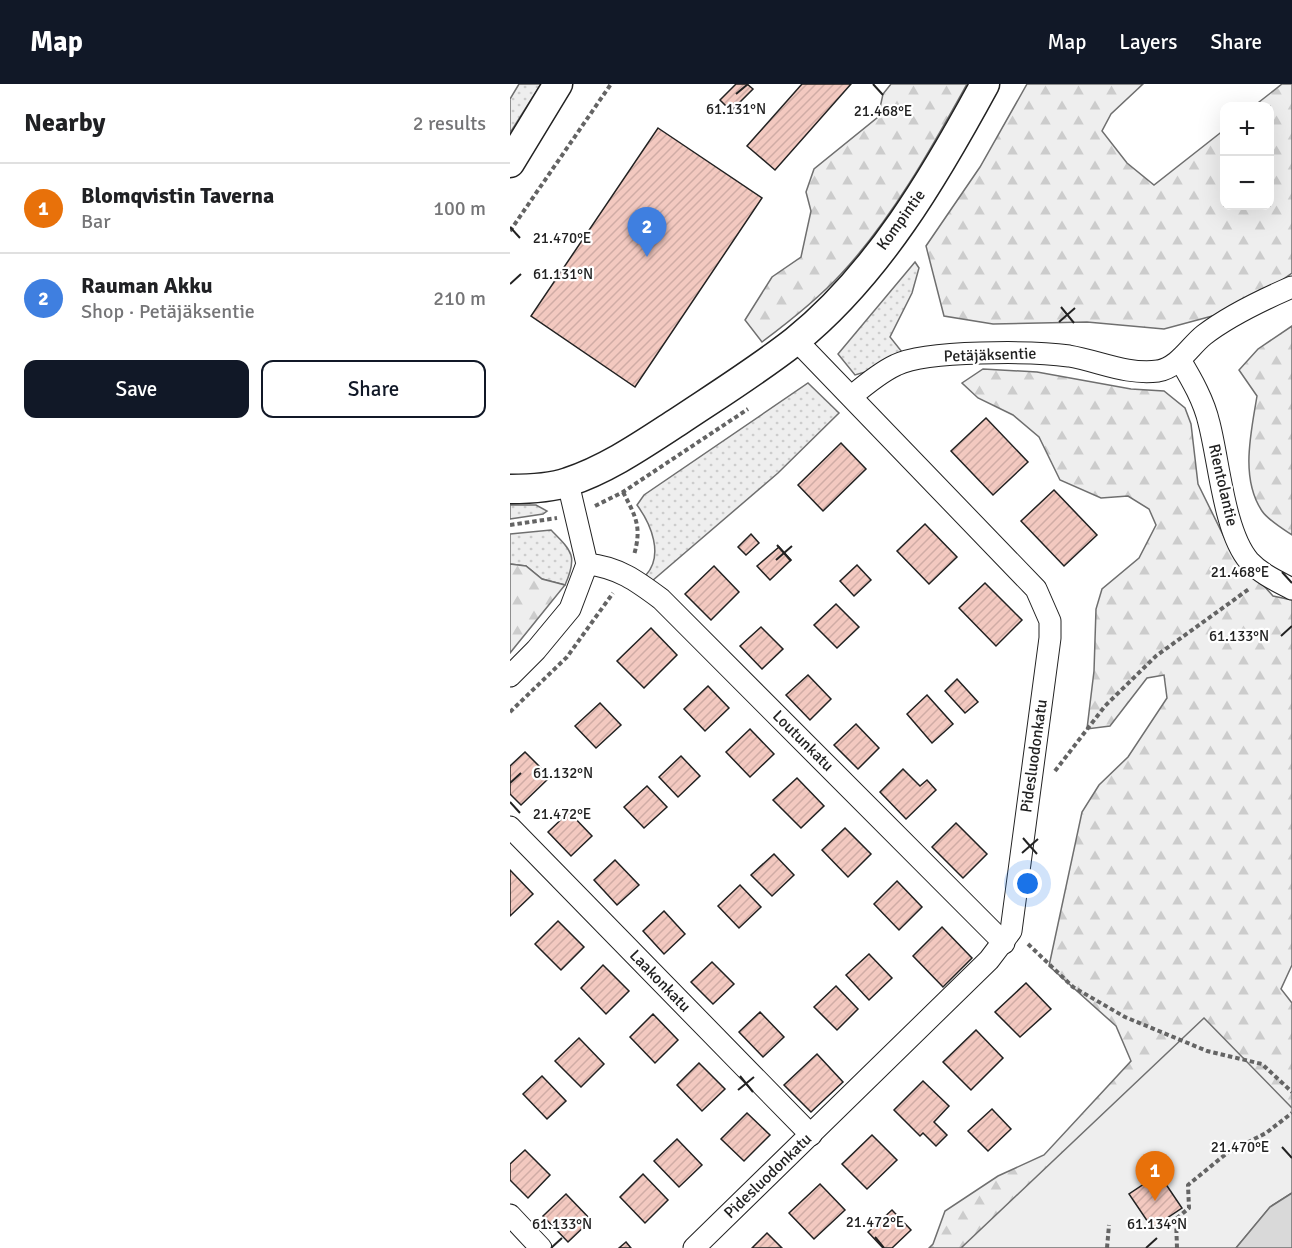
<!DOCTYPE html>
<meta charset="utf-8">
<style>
body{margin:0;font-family:Signika,sans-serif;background:#f2f2f2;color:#202124}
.controls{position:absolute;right:18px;top:18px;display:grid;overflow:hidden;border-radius:12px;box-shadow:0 6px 24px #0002}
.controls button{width:54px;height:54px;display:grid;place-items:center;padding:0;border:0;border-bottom:2px solid #e0e0e0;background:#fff;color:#202124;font:30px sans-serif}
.you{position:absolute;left:518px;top:800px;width:21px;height:21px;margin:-15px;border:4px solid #fff;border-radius:50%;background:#1a73e8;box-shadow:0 0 0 9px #1a73e833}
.badge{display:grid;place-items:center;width:39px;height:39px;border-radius:50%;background:#111827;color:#fff;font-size:20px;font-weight:700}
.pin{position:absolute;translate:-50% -50px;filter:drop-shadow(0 2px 3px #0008)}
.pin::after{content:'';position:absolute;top:32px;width:21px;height:18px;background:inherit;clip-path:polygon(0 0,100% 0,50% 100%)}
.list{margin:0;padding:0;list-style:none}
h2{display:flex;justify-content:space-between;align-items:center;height:78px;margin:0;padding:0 24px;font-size:26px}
h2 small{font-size:20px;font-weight:400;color:#757577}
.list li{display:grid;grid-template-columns:39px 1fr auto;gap:18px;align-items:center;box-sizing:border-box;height:90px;padding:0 24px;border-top:2px solid #e0e0e0}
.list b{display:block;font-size:22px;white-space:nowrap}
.list p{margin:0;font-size:20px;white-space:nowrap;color:#757577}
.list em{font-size:20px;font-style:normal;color:#757577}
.actions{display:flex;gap:12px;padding:18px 24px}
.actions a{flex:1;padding:14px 0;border:2px solid #111827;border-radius:12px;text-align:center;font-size:21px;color:#111827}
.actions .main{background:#111827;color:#fff}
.map{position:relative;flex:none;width:782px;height:1164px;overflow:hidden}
header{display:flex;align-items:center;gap:36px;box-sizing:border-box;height:84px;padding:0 30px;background:#111827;color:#fff}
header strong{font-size:28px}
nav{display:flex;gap:33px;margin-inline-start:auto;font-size:21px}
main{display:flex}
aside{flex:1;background:#fff}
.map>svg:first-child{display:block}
</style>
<header>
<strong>Map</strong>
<nav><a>Map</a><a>Layers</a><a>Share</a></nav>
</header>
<main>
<aside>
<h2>Nearby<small>2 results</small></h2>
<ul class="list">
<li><span class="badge" style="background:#e8710a">1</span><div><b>Blomqvistin Taverna</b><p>Bar</p></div><em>100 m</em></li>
<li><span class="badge" style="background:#3f7fe0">2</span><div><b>Rauman Akku</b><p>Shop · Petäjäksentie</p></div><em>210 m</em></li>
</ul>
<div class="actions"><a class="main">Save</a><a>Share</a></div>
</aside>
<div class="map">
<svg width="782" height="1164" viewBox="0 0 782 1164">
<defs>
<pattern id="grass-dots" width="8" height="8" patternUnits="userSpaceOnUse" patternTransform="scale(1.5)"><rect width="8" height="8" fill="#eee"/><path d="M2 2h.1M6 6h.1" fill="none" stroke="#ccc" stroke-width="1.8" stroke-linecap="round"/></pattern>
<pattern id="forest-firs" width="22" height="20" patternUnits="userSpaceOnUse" patternTransform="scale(1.5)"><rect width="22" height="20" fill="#eee"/><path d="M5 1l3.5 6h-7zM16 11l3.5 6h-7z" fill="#ccc"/></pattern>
<pattern id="building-hatch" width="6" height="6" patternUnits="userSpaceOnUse" patternTransform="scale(1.5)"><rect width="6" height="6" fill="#f3c9c0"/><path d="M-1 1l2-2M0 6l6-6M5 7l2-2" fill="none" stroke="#d0aca5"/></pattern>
</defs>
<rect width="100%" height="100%" fill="#fff"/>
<g fill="url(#grass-dots)" stroke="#6f6f6f" stroke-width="1.5">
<polygon points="9,0 31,0 0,49 0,15"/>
<polygon points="405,178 409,184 402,209 380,253 392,268 362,286 345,291 328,270"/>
<path d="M 298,299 L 329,329 L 268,389 L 142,497 L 136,491 C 154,471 141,440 127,421 L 134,411 Z"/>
<polygon points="0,421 26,421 37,427 33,430 0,435"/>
<path d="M 41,446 C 62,467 68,472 55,501 L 32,495 L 16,482 L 0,480 L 0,450 Z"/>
</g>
<g fill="url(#forest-firs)" stroke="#6f6f6f" stroke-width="1.5">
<path d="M 381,0 L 457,0 C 421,65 382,135 331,190 C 308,215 280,237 252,258 L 235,236 L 262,193 L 291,173 L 301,127 L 296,108 L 304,85 L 368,33 L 373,10 Z"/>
<polygon points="517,0 633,0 601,30 592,47 617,79 644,101 714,46 714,122 760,122 760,22 744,22 772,0 782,0 782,189 732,224 654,245 577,238 483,240 434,232 416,162 470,83"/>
<path d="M 782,242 L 782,451 C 773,445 758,436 752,427 C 730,394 741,349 747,312 L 729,286 L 748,265 Z"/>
<polygon points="473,285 527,288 621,305 654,307 675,324 681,340 688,400 719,463 763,512 782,516 782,881 771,905 782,919 782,1103 572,1164 419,1164 423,1160 435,1127 488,1092 534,1071 621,977 606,942 539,882 572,728 589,701 618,673 657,614 654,591 637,594 600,642 577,645 584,587 586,525 592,505 629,474 646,441 639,425 618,412 591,414 550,396 529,353 503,331 468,314 452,299"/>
<polygon points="0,480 16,482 32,495 55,501 0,569"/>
</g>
<polygon fill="#eee" stroke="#6f6f6f" stroke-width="1.5" points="694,934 782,1024 782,1109 760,1123 726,1164 451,1164"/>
<polygon fill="#d9d9d9" stroke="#6f6f6f" stroke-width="1.5" points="782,1109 782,1164 726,1164 760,1123"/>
<g fill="url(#building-hatch)" stroke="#222" stroke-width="1.5">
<polygon points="226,0 237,0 243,5 221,27 210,16"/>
<polygon points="292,0 341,0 265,86 237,62"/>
<polygon points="148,44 252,114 125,303 21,232"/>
<polygon points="476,334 518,378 483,411 441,367"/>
<polygon points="331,359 356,385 313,427 288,401"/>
<polygon points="544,406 587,451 554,482 511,437"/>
<polygon points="415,440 447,473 419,500 387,467"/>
<polygon points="241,450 249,459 236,471 228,463"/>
<polygon points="269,463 281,476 260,496 247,482"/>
<polygon points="347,481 361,496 344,512 330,497"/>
<polygon points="204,482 229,508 201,536 175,510"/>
<polygon points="475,499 512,536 486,562 449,524"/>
<polygon points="326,520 349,543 327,564 304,541"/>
<polygon points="251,543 273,565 252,585 230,562"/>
<polygon points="141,544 167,571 134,604 107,577"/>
<polygon points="298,591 321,615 300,636 276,611"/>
<polygon points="447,595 468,618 455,629 435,607"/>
<polygon points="198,602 219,624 195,647 174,625"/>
<polygon points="417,611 443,640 422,659 397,630"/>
<polygon points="90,619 111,641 86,664 65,642"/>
<polygon points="346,640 369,664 348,685 324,661"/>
<polygon points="240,645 264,670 240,693 216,668"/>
<polygon points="15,668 40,693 11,721 0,710 0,682"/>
<polygon points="171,672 190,692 168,713 149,693"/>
<polygon points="393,685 410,702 417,696 426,706 396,735 370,708"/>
<polygon points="287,694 314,722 291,744 263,716"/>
<polygon points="137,702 157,723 134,744 114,723"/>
<polygon points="59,728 82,752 61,772 38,748"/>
<polygon points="446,739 477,770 453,794 422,763"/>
<polygon points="335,744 361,770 338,793 312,766"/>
<polygon points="264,770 284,791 262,812 241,791"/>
<polygon points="105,776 129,801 107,821 84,796"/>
<polygon points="0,786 23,810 0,832"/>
<polygon points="387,797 412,823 389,846 364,820"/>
<polygon points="230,801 251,823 229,844 208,822"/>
<polygon points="154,827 175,850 154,870 133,847"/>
<polygon points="48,837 74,863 51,886 25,860"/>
<polygon points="432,843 462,874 433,903 403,872"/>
<polygon points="359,870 382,894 359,916 336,891"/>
<polygon points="202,878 224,900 203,920 181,898"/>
<polygon points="93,881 119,907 96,930 71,904"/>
<polygon points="516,899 541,925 510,953 485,928"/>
<polygon points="326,902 348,925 327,946 304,923"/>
<polygon points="250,928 274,953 253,973 229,948"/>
<polygon points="143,930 168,956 145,979 120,953"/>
<polygon points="466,946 493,974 461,1006 433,978"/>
<polygon points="69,954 94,980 71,1003 45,977"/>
<polygon points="307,970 333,998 301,1028 274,1001"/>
<polygon points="189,979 215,1005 192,1027 167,1001"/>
<polygon points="32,992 56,1017 37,1035 13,1010"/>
<polygon points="413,997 439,1022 424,1038 437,1051 426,1062 413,1049 410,1052 384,1026"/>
<polygon points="482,1025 501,1045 478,1067 458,1047"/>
<polygon points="237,1029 260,1051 234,1077 211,1055"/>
<polygon points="362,1051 387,1076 357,1105 332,1080"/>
<polygon points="167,1055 192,1081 169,1103 144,1077"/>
<polygon points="15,1066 40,1091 18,1114 0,1096 0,1080"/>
<polygon points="133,1090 158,1116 135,1139 110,1113"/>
<polygon points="649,1090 672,1124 642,1144 619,1110"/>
<polygon points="310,1100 335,1126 304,1155 279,1129"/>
<polygon points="56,1110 81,1136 58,1158 33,1132"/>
<polygon points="382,1126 401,1146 382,1164 373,1164 358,1148"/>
<polygon points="257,1149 272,1164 242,1164"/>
<polygon points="116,1158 121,1164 109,1164"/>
</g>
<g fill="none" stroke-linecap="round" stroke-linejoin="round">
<defs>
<g id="street">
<path d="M 670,276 C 682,296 694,317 699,339 C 709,377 714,448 739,477 C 751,490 767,497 782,505"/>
<path d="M 342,312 C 355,301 371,288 386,281 C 416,266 524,267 559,272 C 589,277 616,291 648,287 C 669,283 679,263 694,251 C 720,231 752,216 782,203"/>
<path d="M 77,480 C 108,483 127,497 151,515 L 494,859"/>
<polyline points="0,592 26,566 60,525 77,480 58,399"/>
<polyline points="0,743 301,1051"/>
<polyline points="0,1131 31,1164"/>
<polyline points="184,1164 479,876 501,847 540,554 540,537 526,505 286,256"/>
</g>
<g id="secondary">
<polyline points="0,79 48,0"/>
<path d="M 0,405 C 18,405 41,404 58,398 C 98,385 135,359 169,337 C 208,311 248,286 285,257 C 368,190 425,92 475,0"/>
</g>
</defs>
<use href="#street" stroke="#222" stroke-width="23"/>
<use href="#secondary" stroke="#222" stroke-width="31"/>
<g stroke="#646464" stroke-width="4" stroke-dasharray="4.5 3" stroke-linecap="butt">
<polyline points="0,147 101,0"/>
<path d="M 113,408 C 126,433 132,443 124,471"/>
<polyline points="85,422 113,408 238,325"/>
<polyline points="0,441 47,434"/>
<polyline points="0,628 57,573 103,509"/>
<polyline points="545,687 595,622 646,572 739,505"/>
<polyline points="518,860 563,903 615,933 697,967 752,980 782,1008"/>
<polyline points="597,1164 599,1141"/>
<polyline points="667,1164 666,1135 679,1124 678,1101 717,1069 756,1049 782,1029"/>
</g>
<use href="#street" stroke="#fff" stroke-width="21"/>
<use href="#secondary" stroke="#fff" stroke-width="28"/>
</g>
<path fill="none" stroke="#222" stroke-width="2" d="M 363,0 L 373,11M 226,10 L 238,0M 0,143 L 10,154M 0,200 L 11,190M 551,223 L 564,239M 549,238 L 565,224M 267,461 L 281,477M 266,476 L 282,462M 772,488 L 782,499M 771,552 L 782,542M 0,699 L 11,689M 0,718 L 10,729M 513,754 L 527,770M 512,769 L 528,755M 230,992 L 243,1008M 228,1006 L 244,993M 772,1063 L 782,1074M 365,1153 L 374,1164M 41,1164 L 52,1154M 636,1164 L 647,1154"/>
<g text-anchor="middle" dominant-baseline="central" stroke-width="4.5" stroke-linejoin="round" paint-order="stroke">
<g font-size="16" fill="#222" stroke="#fff">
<text transform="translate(391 136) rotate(-54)">Kompintie</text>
<text transform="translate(480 271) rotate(-2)">Petäjäksentie</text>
<text transform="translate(713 401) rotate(77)">Rientolantie</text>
<text transform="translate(293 657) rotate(45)">Loutunkatu</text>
<text transform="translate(524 672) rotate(-82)">Pidesluodonkatu</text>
<text transform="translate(150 897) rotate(46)">Laakonkatu</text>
<text transform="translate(258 1092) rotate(-44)">Pidesluodonkatu</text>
</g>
</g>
<g font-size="15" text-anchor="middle" fill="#222" stroke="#fff" stroke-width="4.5" stroke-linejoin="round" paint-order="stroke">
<text x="226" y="30">61.131°N</text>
<text x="373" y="32">21.468°E</text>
<text x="52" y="159">21.470°E</text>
<text x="53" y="195">61.131°N</text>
<text x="730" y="493">21.468°E</text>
<text x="729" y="557">61.133°N</text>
<text x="53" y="694">61.132°N</text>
<text x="52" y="735">21.472°E</text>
<text x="730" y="1068">21.470°E</text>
<text x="365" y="1143">21.472°E</text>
<text x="52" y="1145">61.133°N</text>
<text x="647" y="1145">61.134°N</text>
</g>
</svg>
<div class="controls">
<button>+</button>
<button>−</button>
</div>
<div class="you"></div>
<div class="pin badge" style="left:645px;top:1117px;background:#e8710a">1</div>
<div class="pin badge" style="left:137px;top:173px;background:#3f7fe0">2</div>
</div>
</main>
